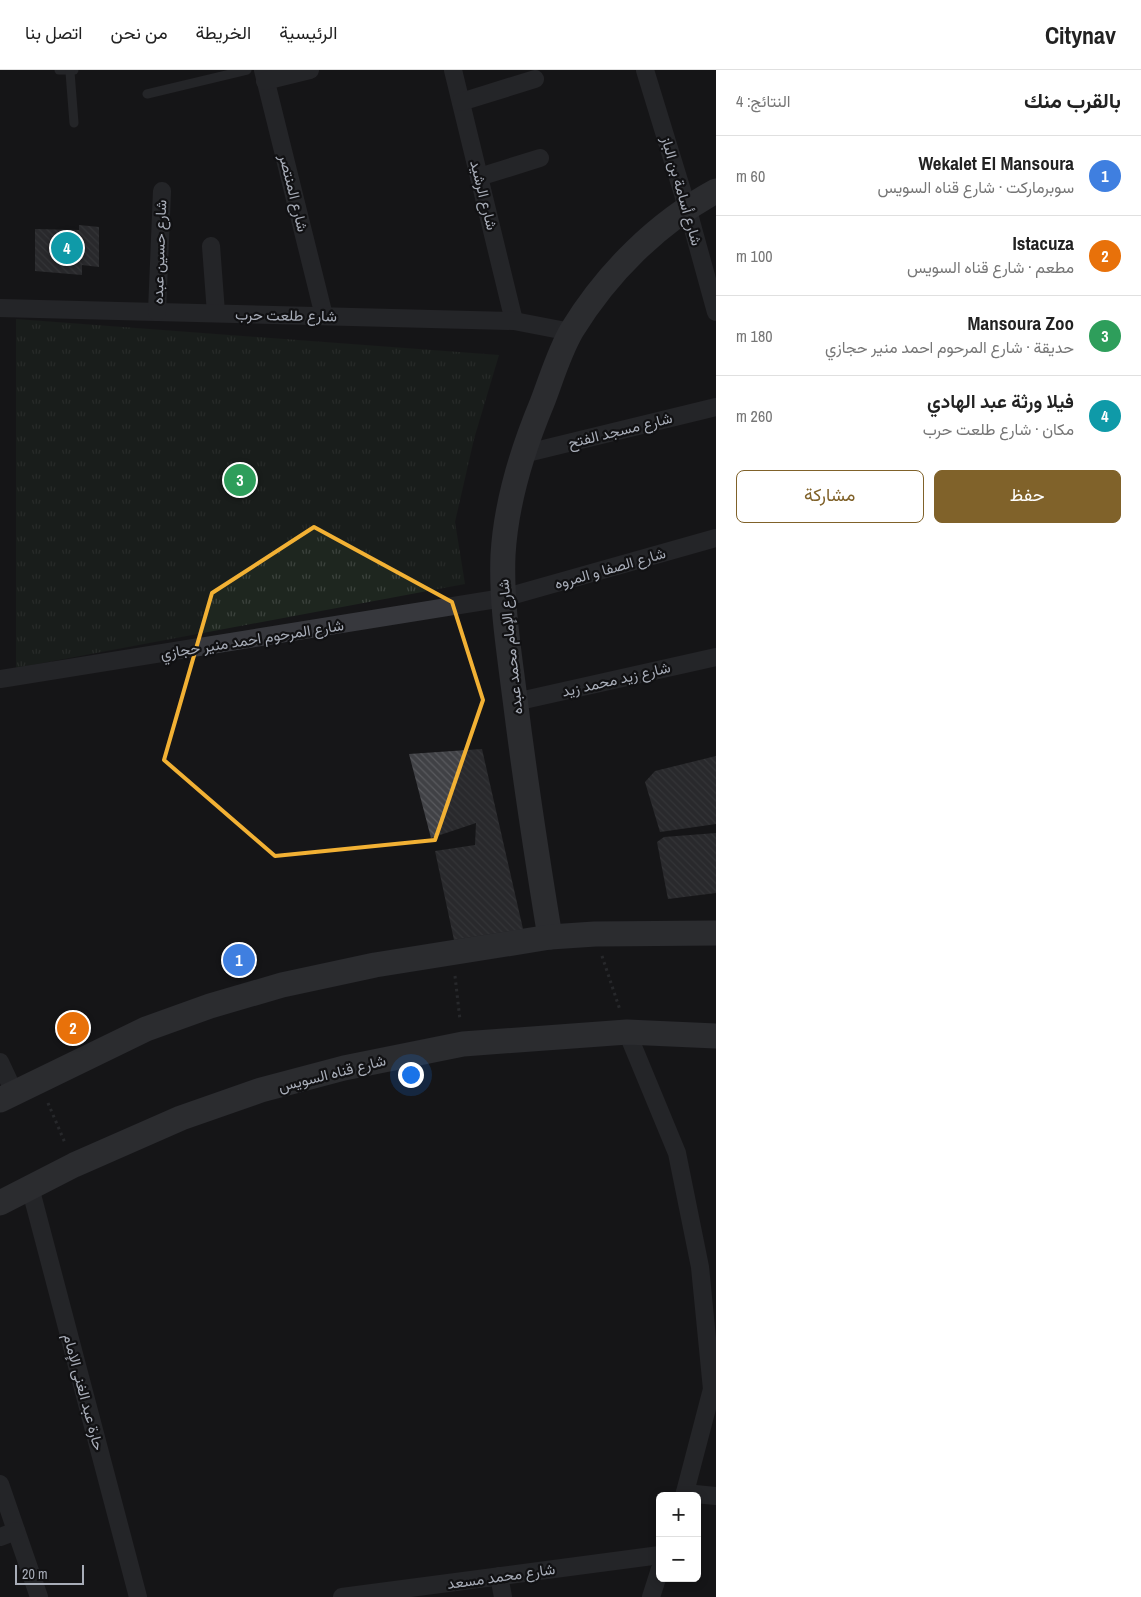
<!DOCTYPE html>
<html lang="ar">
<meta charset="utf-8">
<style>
body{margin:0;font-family:"Archivo Narrow",Vazirmatn,sans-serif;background:#f6f6f6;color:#222;direction:rtl}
.controls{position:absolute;right:15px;bottom:15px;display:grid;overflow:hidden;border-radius:8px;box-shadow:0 2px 8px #0003}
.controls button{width:45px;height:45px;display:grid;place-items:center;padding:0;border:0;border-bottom:1px solid #e0e0e0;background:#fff;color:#222;font:25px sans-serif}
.scale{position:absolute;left:15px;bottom:12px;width:69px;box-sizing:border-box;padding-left:5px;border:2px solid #a8adb8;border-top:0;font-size:14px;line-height:18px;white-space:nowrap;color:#a8adb8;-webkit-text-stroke:4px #111113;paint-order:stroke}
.you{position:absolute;left:410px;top:1004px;width:18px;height:18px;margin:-12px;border:4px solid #fff;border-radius:50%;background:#1a73e8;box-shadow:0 0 0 8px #1a73e833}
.badge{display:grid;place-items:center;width:32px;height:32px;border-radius:50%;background:#80622a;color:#fff;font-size:16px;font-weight:700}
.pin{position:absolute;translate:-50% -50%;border:2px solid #fff;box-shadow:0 1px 5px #0006}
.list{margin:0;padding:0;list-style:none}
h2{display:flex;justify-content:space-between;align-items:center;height:65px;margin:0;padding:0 20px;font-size:21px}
h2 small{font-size:16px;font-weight:400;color:#767676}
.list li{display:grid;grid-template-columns:32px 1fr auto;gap:15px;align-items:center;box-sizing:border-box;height:80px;padding:0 20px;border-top:1px solid #e0e0e0}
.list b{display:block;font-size:19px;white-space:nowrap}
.list p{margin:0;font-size:16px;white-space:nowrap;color:#767676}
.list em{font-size:16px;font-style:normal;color:#767676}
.actions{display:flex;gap:10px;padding:15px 20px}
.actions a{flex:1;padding:11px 0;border:1px solid #80622a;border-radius:8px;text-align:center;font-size:18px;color:#80622a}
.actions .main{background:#80622a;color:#fff}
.map{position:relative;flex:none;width:716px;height:1527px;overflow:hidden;direction:ltr}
header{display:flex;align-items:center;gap:30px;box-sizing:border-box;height:70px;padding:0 25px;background:#fff;border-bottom:1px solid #e0e0e0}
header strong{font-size:24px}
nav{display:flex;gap:28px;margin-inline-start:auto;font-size:18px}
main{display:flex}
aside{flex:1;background:#fff}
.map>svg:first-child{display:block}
</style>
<header>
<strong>Citynav</strong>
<nav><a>الرئيسية</a><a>الخريطة</a><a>من نحن</a><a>اتصل بنا</a></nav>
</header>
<main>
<aside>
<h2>بالقرب منك<small>النتائج: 4</small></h2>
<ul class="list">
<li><span class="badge" style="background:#3f7fe0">1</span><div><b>Wekalet El Mansoura</b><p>سوبرماركت · شارع قناه السويس</p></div><em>60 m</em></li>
<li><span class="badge" style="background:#e8710a">2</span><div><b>Istacuza</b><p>مطعم · شارع قناه السويس</p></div><em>100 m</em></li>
<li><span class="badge" style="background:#2e9e5b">3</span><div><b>Mansoura Zoo</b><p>حديقة · شارع المرحوم احمد منير حجازي</p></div><em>180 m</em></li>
<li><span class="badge" style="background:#0f9aa8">4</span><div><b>فيلا ورثة عبد الهادي</b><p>مكان · شارع طلعت حرب</p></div><em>260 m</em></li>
</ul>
<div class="actions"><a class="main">حفظ</a><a>مشاركة</a></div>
</aside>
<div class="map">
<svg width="716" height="1527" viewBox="0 0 716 1527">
<defs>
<pattern id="grass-tufts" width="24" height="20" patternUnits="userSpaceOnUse" patternTransform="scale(1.25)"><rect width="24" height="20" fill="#1e261f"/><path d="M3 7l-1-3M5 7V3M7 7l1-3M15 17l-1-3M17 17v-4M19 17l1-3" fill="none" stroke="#3c433d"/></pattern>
<pattern id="building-back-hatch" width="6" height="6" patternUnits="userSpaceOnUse" patternTransform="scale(1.25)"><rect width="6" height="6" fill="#404145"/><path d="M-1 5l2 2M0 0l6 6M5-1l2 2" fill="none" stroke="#595a5e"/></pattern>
</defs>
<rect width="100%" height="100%" fill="#161618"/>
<polygon fill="url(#grass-tufts)" points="16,249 499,285 474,369 455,452 465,514 16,598"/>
<g fill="url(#building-back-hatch)">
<polygon points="79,155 99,157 99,197 82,195 82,205 35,201 35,159 79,160"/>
<polygon points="482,679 523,859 454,870 435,781 475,775 476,753 431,768 409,684"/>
<polygon points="716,686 716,754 660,762 645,712 655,701"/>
<polygon points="716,763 716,823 668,829 657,772 664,767"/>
</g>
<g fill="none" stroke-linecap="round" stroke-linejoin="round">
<g stroke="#3d3f44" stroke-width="3" stroke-dasharray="2.5 4" stroke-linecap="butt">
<polyline points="602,886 620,940"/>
<polyline points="455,906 460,950"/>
<polyline points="48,1033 65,1073"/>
</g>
<g stroke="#37383d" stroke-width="9">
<polyline points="59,0 74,0"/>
<polyline points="70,2 74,53"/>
<polyline points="147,24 247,0"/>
</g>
<g stroke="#37383d" stroke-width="18">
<polyline points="263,0 324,246"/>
<polyline points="453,0 514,251"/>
<polyline points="645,0 687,137 716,242"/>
<polyline points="265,11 310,0"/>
<polyline points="461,32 535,9"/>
<polyline points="479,107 540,88"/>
<polyline points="211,176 216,243"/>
<polyline points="0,238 514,251 571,262"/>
<polyline points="157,242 162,121"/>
<polyline points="523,384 716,337"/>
<polyline points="0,609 503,528 716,468"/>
<polyline points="515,632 716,587"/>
<polyline points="627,962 677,1083 700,1197 712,1319 684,1426"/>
<polyline points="0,992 14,1022"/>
<polyline points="30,1117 138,1527"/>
<polyline points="0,1414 39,1527"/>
<polyline points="685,1423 716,1426"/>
<polyline points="0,1467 16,1461"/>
<polyline points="499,1506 503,1527"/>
<polyline points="342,1527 660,1485"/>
<polyline points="651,1527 660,1499"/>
</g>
<g stroke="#45474d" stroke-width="25">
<path d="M 550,867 C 537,788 525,709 515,629 C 509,581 501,533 503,485 C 506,432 522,381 542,333 C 551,310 559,282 572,260 C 607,203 657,153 716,121"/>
<polyline points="0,1030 146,959 210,936 282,915 375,895 550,867 595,864 716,863"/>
<polyline points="0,1133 74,1095 181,1048 261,1020 344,998 463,974 627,962 716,966"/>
</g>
</g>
<path d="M0 0H716V1527H0ZM 314,457 L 452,532 L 483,630 L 435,770 L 275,786 L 164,690 L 212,523 Z" fill="#161618" fill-opacity=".55" fill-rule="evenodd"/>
<path fill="none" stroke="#f2b134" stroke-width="4" stroke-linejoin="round" d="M 314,457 L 452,532 L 483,630 L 435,770 L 275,786 L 164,690 L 212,523 Z"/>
<g text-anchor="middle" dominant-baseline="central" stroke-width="4.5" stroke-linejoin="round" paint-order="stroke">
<g font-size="15" fill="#a8adb8" stroke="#111113">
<text transform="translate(682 121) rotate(74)">شارع أسامة بن الباز</text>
<text transform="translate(294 123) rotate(76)">شارع المنتصر</text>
<text transform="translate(484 125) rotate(76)">شارع الرشيد</text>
<text transform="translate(159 182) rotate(-88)">شارع حسين عبده</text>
<text transform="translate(286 245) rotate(1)">شارع طلعت حرب</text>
<text transform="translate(620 360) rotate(-14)">شارع مسجد الفتح</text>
<text transform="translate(610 498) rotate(-16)">شارع الصفا و المروه</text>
<text transform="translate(252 569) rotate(-9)">شارع المرحوم احمد منير حجازي</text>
<text transform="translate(510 577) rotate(-96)">شارع الإمام محمد عبده</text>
<text transform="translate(616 609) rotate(-13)">شارع زيد محمد زيد</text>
<text transform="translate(332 1003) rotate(-14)">شارع قناه السويس</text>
<text transform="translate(84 1322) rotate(75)">حارة عبد الغنى الإمام</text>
<text transform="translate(501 1506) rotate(-8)">شارع محمد مسعد</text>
</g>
</g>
</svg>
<div class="controls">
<button>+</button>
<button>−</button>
</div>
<div class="scale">20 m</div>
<div class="you"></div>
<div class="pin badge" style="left:239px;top:890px;background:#3f7fe0">1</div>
<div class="pin badge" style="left:73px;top:958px;background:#e8710a">2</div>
<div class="pin badge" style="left:240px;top:410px;background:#2e9e5b">3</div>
<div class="pin badge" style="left:67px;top:178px;background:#0f9aa8">4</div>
</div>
</main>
